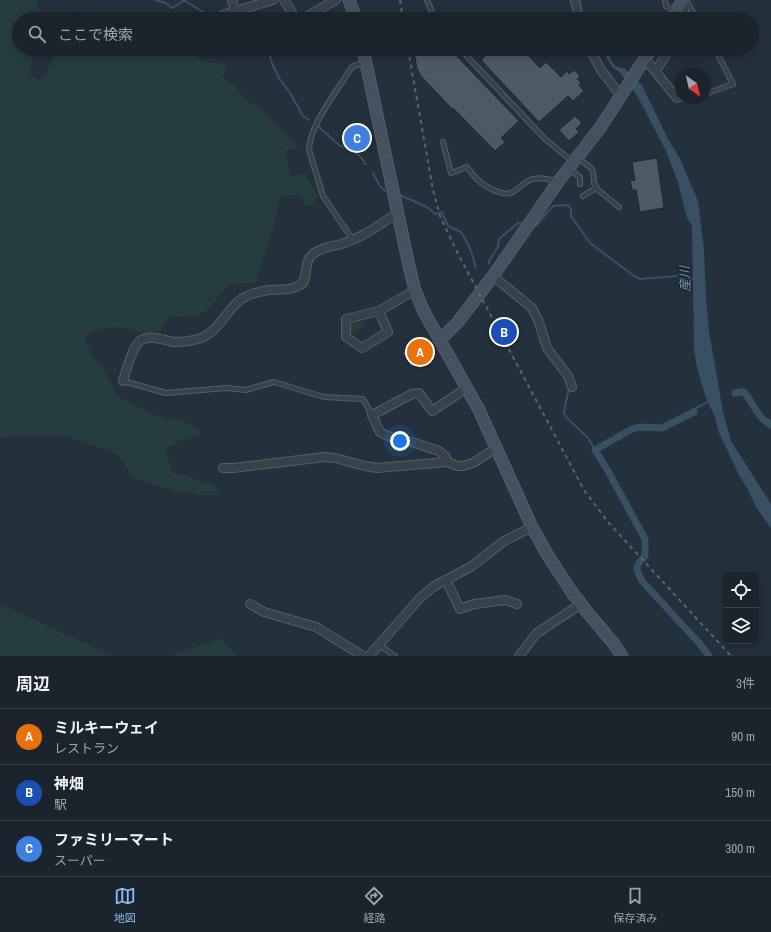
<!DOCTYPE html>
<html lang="ja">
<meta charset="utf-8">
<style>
body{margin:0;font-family:"Archivo Narrow","Noto Sans JP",sans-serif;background:#242c34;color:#f1f3f6}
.controls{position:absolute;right:12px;bottom:12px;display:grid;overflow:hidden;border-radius:8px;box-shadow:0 2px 10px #0003}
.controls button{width:36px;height:36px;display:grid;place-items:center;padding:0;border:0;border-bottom:1px solid #394148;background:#1b242c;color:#f1f3f6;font:20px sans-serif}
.compass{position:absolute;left:675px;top:68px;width:36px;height:36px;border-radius:50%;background:#1b242c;box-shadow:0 2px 10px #0003;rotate:146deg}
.you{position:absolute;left:400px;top:441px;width:14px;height:14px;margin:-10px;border:3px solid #fff;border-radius:50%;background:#1a73e8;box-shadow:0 0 0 6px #1a73e833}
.badge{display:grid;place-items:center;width:26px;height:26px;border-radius:50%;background:#8bbff3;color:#fff;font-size:13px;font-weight:700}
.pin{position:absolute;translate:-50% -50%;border:2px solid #fff;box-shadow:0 1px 4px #0006}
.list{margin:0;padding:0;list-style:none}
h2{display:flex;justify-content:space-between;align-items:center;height:52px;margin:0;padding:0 16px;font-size:17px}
h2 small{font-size:13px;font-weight:400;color:#a0a4a9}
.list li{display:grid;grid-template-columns:26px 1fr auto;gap:12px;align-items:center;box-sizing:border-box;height:56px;padding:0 16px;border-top:1px solid #394148}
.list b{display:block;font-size:15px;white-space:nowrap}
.list p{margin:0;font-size:13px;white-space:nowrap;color:#a0a4a9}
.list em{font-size:13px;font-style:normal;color:#a0a4a9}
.icon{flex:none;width:22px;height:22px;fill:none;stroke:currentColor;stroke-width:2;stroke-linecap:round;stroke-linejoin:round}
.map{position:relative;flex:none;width:771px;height:656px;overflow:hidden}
.search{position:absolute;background:#1b242c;box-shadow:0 2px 10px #0003;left:12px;right:12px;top:12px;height:44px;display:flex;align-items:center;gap:10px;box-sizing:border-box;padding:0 14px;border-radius:22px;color:#a0a4a9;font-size:15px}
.sheet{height:220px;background:#1b242c}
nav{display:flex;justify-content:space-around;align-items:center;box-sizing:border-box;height:56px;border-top:1px solid #394148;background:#1b242c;font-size:11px;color:#a0a4a9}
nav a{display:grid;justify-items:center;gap:2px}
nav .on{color:#8bbff3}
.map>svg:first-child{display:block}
</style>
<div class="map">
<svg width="771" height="656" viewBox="0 0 771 656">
<rect width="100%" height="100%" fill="#24303b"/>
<g fill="#263d3d">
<path d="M 0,0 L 36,0 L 40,14 L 40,19 L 19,19 L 19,49 L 33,49 L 30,75 L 39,81 L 46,73 L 58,49 L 189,49 C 202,63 204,64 222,62 L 226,66 L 223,77 L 235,86 L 248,102 L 258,106 L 284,133 L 299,146 L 285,152 L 291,176 L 304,173 L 318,196 L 313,204 L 305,205 L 299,194 L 280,197 C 275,227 265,255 255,283 L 238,283 L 227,286 L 209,309 L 198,315 L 181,317 L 169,316 L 161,330 L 144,334 L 123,327 L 93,330 L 84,337 L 93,357 L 101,365 L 118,396 L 151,414 L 186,422 L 203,433 L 179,441 L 166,449 L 172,472 L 213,485 L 222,495 L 197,495 L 162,487 L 134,478 L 116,453 L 66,436 L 11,436 L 0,439 Z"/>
<polygon points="77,10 100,19 72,19"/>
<polygon points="361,318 366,326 349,335 348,324 351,320"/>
<polygon points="0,604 113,656 0,656"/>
<polygon points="220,638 237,656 170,656"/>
</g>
<polygon fill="#395063" points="601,49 605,49 615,66 625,69 642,85 667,137 680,159 698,201 704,249 706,296 709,331 723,412 731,441 771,504 771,528 756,507 748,490 740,477 719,433 715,417 706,398 697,368 694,348 692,226 687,218 678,183 667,153 638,97 620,72 613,68"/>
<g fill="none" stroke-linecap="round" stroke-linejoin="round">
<g stroke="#395063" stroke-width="2">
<polyline points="155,0 166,3 172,8 183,1 185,1 215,19"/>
<polyline points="268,49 272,63 279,78 290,93 303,116 309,120"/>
<polyline points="319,127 339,145 359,155 366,164"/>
<polyline points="373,173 380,186 385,191"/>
<polyline points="400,195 427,207 435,214 442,212 448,226 461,232 463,235 471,251 476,268"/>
<polyline points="532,226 535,227 553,206 568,205 571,209 571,216 590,243 634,276 640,279 677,276"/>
<polyline points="489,264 489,261 498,247 499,239 518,223 524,224"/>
<polyline points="685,274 694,280"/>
<polyline points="569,388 564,411 565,416 588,438 595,450"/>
<polyline points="691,413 692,410 710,401"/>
</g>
<g stroke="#395063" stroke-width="7">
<path d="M 735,393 L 740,392 L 744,392 C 755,405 755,415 771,425"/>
<path d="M 694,412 L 662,428 L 640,427 L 632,429 L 595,450 L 608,471 L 645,539 L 645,556 C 635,566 635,568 642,581 L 699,643 L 709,656"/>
</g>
</g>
<g fill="#4d5965" stroke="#1e2832">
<polygon points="417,49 450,49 519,121 501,138 505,142 495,151 453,108 452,109 419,74 420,73 417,69 414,52"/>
<polygon points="493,49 522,49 540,68 546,62 561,77 567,71 569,74 574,70 580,76 577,79 581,83 579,85 584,91 573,101 568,96 539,122 481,60"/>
<polygon points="575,116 582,123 576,129 579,132 569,141 559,130"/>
<polygon points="360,126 366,147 355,150 349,129"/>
<polygon points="657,158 664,208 640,212 636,190 632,190 630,181 635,180 632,162"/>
<polygon points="413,346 418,354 420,353 424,360 411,367 402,352"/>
</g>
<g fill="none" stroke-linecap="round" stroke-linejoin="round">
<defs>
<g id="lane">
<polyline points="427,0 435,19"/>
<polyline points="665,0 666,6 674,11"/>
<polyline points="686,0 697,19"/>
<polyline points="460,49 545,139 572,161"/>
<polyline points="705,94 733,84 715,49"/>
<polyline points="677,98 684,99 694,98"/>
<path d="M 443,142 L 451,173 L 467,167 C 471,172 474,177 479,181 C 484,186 503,196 510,193 C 515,192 520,186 525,183 C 534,176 548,178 558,182"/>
<polyline points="578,158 591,168 593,172 594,183 598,190 619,207"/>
<polyline points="569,169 580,177 580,184"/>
<polyline points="583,196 596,188"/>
<path d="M 353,240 L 323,196 L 309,150 C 310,124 336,93 349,71 L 353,66 L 364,63"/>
<polyline points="123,381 166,393 226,388 246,390 274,382 324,397 363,399 372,415"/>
<polyline points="379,645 395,656"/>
</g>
<g id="street">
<polyline points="232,0 235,11"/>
<polyline points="284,0 296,19"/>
<polyline points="575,0 579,19"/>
<polyline points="222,15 273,0"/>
<polyline points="302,19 336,0"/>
<polyline points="683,19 685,0"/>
<polyline points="590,49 601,70 621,96"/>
<polyline points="645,59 677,98"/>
<polyline points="656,71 669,49"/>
<polyline points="493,276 532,308 539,322 547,348 568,376 572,387"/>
<polyline points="379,311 388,332 362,348 346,337 346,319 379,311 415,290"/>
<path d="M 123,381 C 126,371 133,345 141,340 C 151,335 164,340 174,342 C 183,342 192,341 201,338 C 219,331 226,311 240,300 C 247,295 260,291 269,290 C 282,289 292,291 303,283 C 307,275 305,263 310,257 C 317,248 331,247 341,244 C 361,239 380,224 398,213"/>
<polyline points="447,462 446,457 439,451 415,443 390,437 380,432 372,415 412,394 419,393 432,411 467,388"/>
<polyline points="223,468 233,468 325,457 335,458 365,466 377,468 447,462 458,466 463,466 473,463 496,448"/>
<polyline points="446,580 460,609 474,604 506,600 517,604"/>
<polyline points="250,604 264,612 316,627 363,656"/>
<polyline points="369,656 420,598 433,587 472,566 504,541 532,527"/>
<polyline points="519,656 537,633 581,604"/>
</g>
<g id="secondary">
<polyline points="349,0 356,19"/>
<polyline points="671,19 683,0"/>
<polyline points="363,49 409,266 415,290 423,310 479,410 532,527 547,554 571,591 588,613 614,644 622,656"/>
<polyline points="440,340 458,322 493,276 558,182 600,128 651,49"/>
</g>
</defs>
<use href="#lane" stroke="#555f69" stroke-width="6"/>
<use href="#street" stroke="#555f69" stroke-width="10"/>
<use href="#secondary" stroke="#555f69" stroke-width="13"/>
<use href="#lane" stroke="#37424b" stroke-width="4"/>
<use href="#street" stroke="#37424b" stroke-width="8"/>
<use href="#secondary" stroke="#45515e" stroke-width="11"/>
<g stroke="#596672" stroke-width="2" stroke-dasharray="4 4" stroke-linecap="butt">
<polyline points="400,0 403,19"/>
<polyline points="408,49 433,190 440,216 457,252 584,490 608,522 731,656"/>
</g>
</g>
<g text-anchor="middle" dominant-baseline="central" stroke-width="3" stroke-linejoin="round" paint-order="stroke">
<g font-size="13" font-style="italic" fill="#7491a9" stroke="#1c2630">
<text transform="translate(685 279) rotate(-92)">産川</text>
</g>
</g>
</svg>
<div class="controls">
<button><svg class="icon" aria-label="locate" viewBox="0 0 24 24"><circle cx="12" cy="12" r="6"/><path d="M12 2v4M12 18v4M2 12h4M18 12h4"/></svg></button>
<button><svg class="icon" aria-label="layers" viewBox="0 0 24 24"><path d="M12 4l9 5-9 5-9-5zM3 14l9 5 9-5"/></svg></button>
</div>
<svg class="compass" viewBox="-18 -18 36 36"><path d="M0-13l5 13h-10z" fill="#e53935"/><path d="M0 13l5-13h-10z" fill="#a0a4a9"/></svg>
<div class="you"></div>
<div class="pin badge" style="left:420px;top:352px;background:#e8710a">A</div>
<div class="pin badge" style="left:504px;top:332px;background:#1a4fb4">B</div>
<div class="pin badge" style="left:357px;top:138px;background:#3f7fe0">C</div>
<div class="search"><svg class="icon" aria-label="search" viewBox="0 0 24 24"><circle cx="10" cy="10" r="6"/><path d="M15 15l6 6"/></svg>ここで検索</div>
</div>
<section class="sheet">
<h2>周辺<small>3件</small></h2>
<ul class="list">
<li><span class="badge" style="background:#e8710a">A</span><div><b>ミルキーウェイ</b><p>レストラン</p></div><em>90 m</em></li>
<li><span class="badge" style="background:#1a4fb4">B</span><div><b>神畑</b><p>駅</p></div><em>150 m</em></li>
<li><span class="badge" style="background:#3f7fe0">C</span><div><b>ファミリーマート</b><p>スーパー</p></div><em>300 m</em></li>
</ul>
</section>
<nav>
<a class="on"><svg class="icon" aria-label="map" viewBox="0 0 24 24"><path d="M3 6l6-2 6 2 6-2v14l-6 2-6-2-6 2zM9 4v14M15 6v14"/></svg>地図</a>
<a><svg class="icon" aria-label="directions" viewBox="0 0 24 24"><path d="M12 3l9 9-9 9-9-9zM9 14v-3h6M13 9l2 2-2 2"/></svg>経路</a>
<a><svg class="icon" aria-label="saved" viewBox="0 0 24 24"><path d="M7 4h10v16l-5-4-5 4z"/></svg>保存済み</a>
</nav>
